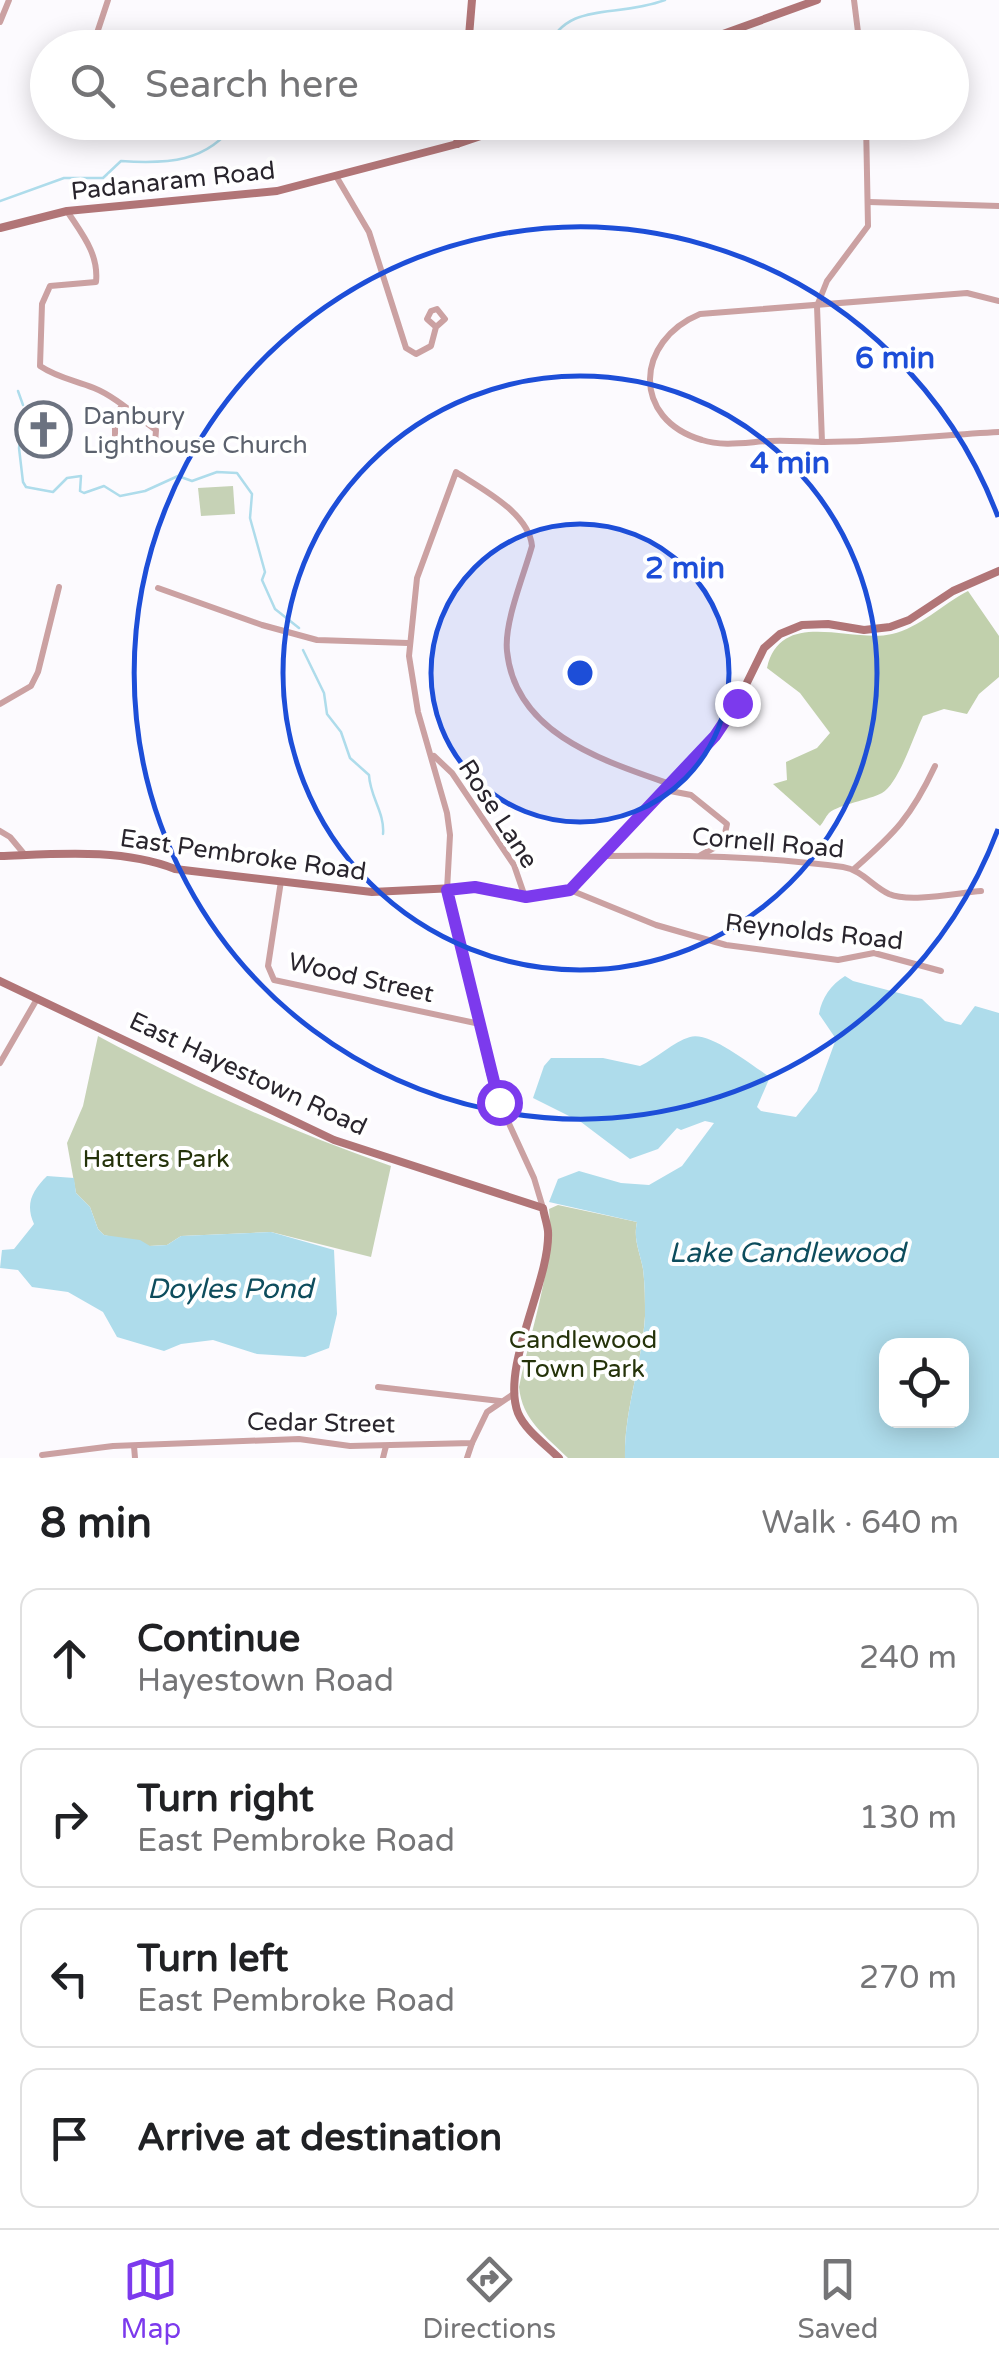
<!DOCTYPE html>
<meta charset="utf-8">
<style>
body{margin:0;font-family:"Varela Round",sans-serif;background:#f6f6f6;color:#202124}
.controls{position:absolute;right:30px;bottom:30px;display:grid;overflow:hidden;border-radius:20px;box-shadow:0 5px 25px #0003}
.controls button{width:90px;height:90px;display:grid;place-items:center;padding:0;border:0;border-bottom:2px solid #e0e0e0;background:#fff;color:#202124;font:50px sans-serif}
.stop{position:absolute;width:30px;height:30px;margin:-22px;border:8px solid #7c3aed;border-radius:50%;background:#fff}
.stop.end{background:#7c3aed;border-color:#fff;box-shadow:0 2px 10px #0008}
.list{margin:0;padding:0;list-style:none}
h2{display:flex;justify-content:space-between;align-items:center;height:130px;margin:0;padding:0 40px;font-size:42px}
h2 small{font-size:32px;font-weight:400;color:#757577}
.list li{display:grid;grid-template-columns:65px 1fr auto;gap:30px;align-items:center;box-sizing:border-box;height:140px;margin:0 20px 20px;padding:0 20px;border:2px solid #e0e0e0;border-radius:20px}
.list b{display:block;font-size:38px;white-space:nowrap}
.list p{margin:0;font-size:32px;white-space:nowrap;color:#757577}
.list em{font-size:32px;font-style:normal;color:#757577}
.icon{flex:none;width:55px;height:55px;fill:none;stroke:currentColor;stroke-width:2;stroke-linecap:round;stroke-linejoin:round}
.map{position:relative;flex:none;width:999px;height:1458px;overflow:hidden}
.search{position:absolute;background:#fff;box-shadow:0 5px 25px #0003;left:30px;right:30px;top:30px;height:110px;display:flex;align-items:center;gap:25px;box-sizing:border-box;padding:0 35px;border-radius:55px;color:#757577;font-size:38px}
.sheet{height:770px;background:#fff}
nav{display:flex;justify-content:space-around;align-items:center;box-sizing:border-box;height:140px;border-top:2px solid #e0e0e0;background:#fff;font-size:28px;color:#757577}
nav a{display:grid;justify-items:center;gap:5px}
nav .on{color:#7c3aed}
.map>svg:first-child{display:block}
</style>
<div class="map">
<svg width="999" height="1458" viewBox="0 0 999 1458">
<rect width="100%" height="100%" fill="#fcfafe"/>
<g fill="#c6d2b6">
<polygon points="233,486 235,514 201,516 198,488"/>
<path d="M 98,1036 C 193,1087 289,1131 391,1166 L 371,1257 L 271,1232 L 181,1236 L 167,1245 L 149,1246 L 104,1235 L 98,1229 L 90,1207 L 76,1193 L 67,1143 L 83,1106 Z"/>
<path d="M 558,1205 L 637,1222 C 633,1240 640,1252 643,1269 C 645,1284 645,1301 645,1316 C 642,1365 624,1410 625,1458 L 568,1458 C 546,1436 522,1420 519,1387 C 530,1332 555,1264 549,1209 Z"/>
</g>
<path fill="#c1d0ac" d="M 968,591 L 999,636 L 999,677 L 979,694 L 967,714 L 944,709 L 923,716 C 914,735 899,783 882,793 C 869,800 840,804 829,813 C 825,817 824,822 820,826 L 773,784 L 787,780 L 786,762 L 817,748 L 830,733 L 800,693 L 767,668 C 781,607 851,644 892,634 C 919,628 943,604 968,591 Z"/>
<g fill="#aedceb" fill-rule="evenodd">
<path d="M 845,976 L 853,981 L 922,999 L 945,1021 L 961,1025 L 975,1006 L 999,1013 L 999,1458 L 625,1458 C 624,1410 642,1365 645,1317 C 645,1301 645,1284 643,1269 C 640,1252 633,1240 637,1222 L 549,1202 L 558,1179 L 579,1171 L 621,1183 L 649,1185 L 682,1166 L 714,1123 L 705,1121 L 681,1130 L 677,1128 L 658,1149 L 630,1159 L 581,1122 L 533,1098 L 544,1066 L 551,1058 L 603,1058 L 640,1066 C 657,1058 673,1042 690,1037 C 710,1031 752,1066 770,1077 L 757,1107 L 761,1111 L 796,1117 L 817,1091 L 836,1039 L 819,1014 C 822,997 831,985 845,976 ZM 886,1346 L 962,1346 L 962,1420 L 886,1420 Z"/>
<path d="M 47,1176 L 74,1178 L 76,1193 L 90,1207 L 98,1229 L 104,1235 L 140,1240 L 150,1246 L 167,1245 L 181,1236 L 271,1232 L 334,1250 L 337,1314 L 329,1348 L 305,1357 L 257,1354 L 213,1340 L 181,1344 L 164,1351 L 117,1337 L 103,1312 L 68,1292 L 32,1287 L 18,1270 L 0,1268 L 2,1250 L 14,1249 L 34,1224 C 25,1204 32,1191 47,1176 Z"/>
</g>
<g fill="none" stroke-linecap="round" stroke-linejoin="round">
<g stroke="#aedceb" stroke-width="2.5">
<path d="M 547,48 C 569,0 613,19 665,0"/>
<polyline points="320,122 348,129 394,122"/>
<path d="M 0,201 L 64,178 L 103,178 L 121,161 C 167,164 207,163 236,122"/>
<polyline points="18,391 23,405"/>
<polyline points="23,417 19,448 23,482 26,487 53,492 67,478 81,476 80,491 84,493 104,486 120,496 145,491 178,476 192,481 217,472 237,473 252,494 250,518 265,572 262,580 275,609 299,628"/>
<path d="M 303,650 L 324,693 L 327,714 L 341,732 L 350,758 L 369,775 C 370,797 385,813 383,834"/>
</g>
<g stroke="#cba1a2" stroke-width="6">
<polyline points="854,0 860,48"/>
<polyline points="0,22 9,0"/>
<polyline points="92,48 108,0"/>
<polyline points="57,126 60,122"/>
<polyline points="336,176 369,232 406,348 416,354 431,346 436,327 445,319 437,309 431,311 427,319 436,327"/>
<polyline points="869,202 999,206"/>
<path d="M 67,211 C 82,234 99,254 96,282 L 50,286 L 42,304 L 40,366 C 58,378 74,380 94,388 C 116,397 136,416 156,430 L 155,444 L 115,451 L 115,415 L 122,406"/>
<path d="M 999,301 L 967,293 L 700,314 C 635,341 631,419 702,440 C 723,447 748,442 770,441 C 788,440 806,442 824,442 C 882,442 941,435 999,432"/>
<polyline points="822,442 817,306 827,281 868,226 866,122"/>
<polyline points="158,588 262,625 317,640 408,643"/>
<polyline points="0,704 31,686 38,672 59,587"/>
<polyline points="434,756 452,773 514,865 525,897"/>
<polyline points="665,790 691,795 727,824 723,843 701,855"/>
<polyline points="0,831 10,837 25,855"/>
<path d="M 604,856 C 684,855 764,856 843,867 C 862,870 872,886 889,894 C 910,903 957,893 981,891"/>
<path d="M 854,869 C 895,833 911,817 935,766"/>
<polyline points="281,881 268,966 274,980 480,1024"/>
<polyline points="570,890 656,925 726,945 838,960 874,953 941,971"/>
<polyline points="0,1063 37,999"/>
<path d="M 543,1208 L 534,1178 L 499,1102 L 489,1073 L 461,938 L 447,890 L 450,835 L 447,813 L 418,712 L 409,656 L 417,578 L 456,472 C 482,489 529,513 532,546 C 524,575 504,622 507,651 C 515,734 604,761 670,784"/>
<polyline points="378,1387 500,1401"/>
<polyline points="134,1446 135,1458"/>
<polyline points="42,1455 113,1446 299,1439 350,1446 472,1443 487,1412 515,1393"/>
<polyline points="383,1458 386,1446"/>
<polyline points="467,1458 472,1443"/>
</g>
<g stroke="#b17577" stroke-width="8">
<polyline points="468,48 472,0"/>
<polyline points="684,48 817,0"/>
<polyline points="457,144 460,122"/>
<polyline points="0,228 67,211 277,191 457,144 522,122"/>
<path d="M 0,856 C 57,854 121,848 175,869 L 372,892 L 475,887 L 525,897 L 570,890 L 715,736 L 737,703 L 764,648 L 780,634 L 802,625 L 828,624 L 864,630 L 890,627 L 909,620 L 953,591 L 999,571"/>
<path d="M 0,981 L 334,1140 L 543,1208 C 544,1215 547,1223 548,1231 C 551,1279 500,1367 518,1413 C 525,1430 546,1445 559,1458"/>
</g>
</g>
<g fill="none" stroke-linecap="round" stroke-linejoin="round">
<polyline stroke="#7c3aed" stroke-width="12" points="499,1102 447,890 475,887 526,897 570,890 715,736 737,703"/>
</g>
<circle cx="580" cy="673" r="149" fill="#1d4ed8" fill-opacity=".12"/>
<g fill="none" stroke="#1d4ed8" stroke-width="5">
<circle cx="580" cy="673" r="149"/>
<circle cx="580" cy="673" r="297"/>
<path d="M998 829A446 446 0 1 1 998 517"/>
</g>
<defs>
<symbol id="church-ring" viewBox="-11 -11 22 22"><circle r="9.5" fill="#fff" stroke="#6b7280" stroke-width="1.5"/><path d="M-1.2-6h2.4v3.5h3.3v2.4h-3.3V6h-2.4V-.1h-3.3v-2.4h3.3Z" fill="#6b7280"/></symbol>
</defs>
<g fill-rule="evenodd">
<use href="#church-ring" x="12" y="398" width="63" height="63"/>
</g>
<g text-anchor="middle" dominant-baseline="central" stroke-width="8" stroke-linejoin="round" paint-order="stroke">
<g font-size="25" fill="#29252d" stroke="#fff">
<text transform="translate(173 181) rotate(-6)">Padanaram Road</text>
<text transform="translate(498 814) rotate(57)">Rose Lane</text>
<text transform="translate(768 843) rotate(5)">Cornell Road</text>
<text transform="translate(243 855) rotate(8)">East Pembroke Road</text>
<text transform="translate(814 932) rotate(6)">Reynolds Road</text>
<text transform="translate(361 978) rotate(13)">Wood Street</text>
<text transform="translate(248 1074) rotate(25)">East Hayestown Road</text>
<text transform="translate(321 1423) rotate(1)">Cedar Street</text>
</g>
<g font-size="25" fill="#5b616d" stroke="#fff" text-anchor="start">
<text x="83" y="416">Danbury<tspan x="83" dy="29">Lighthouse Church</tspan></text>
</g>
<g font-size="25" fill="#25330a" stroke="#fff">
<text x="156" y="1159">Hatters Park</text>
<text x="583" y="1340">Candlewood<tspan x="583" dy="29">Town Park</tspan></text>
</g>
<g font-size="28" font-style="italic" fill="#0e4d5d" stroke="#fff">
<text x="787" y="1253">Lake Candlewood</text>
<text x="230" y="1289">Doyles Pond</text>
</g>
</g>
<circle cx="580" cy="673" r="15" fill="#1d4ed8" stroke="#fff" stroke-width="5"/>
<g font-size="30" text-anchor="middle" font-weight="bold" fill="#1d4ed8" stroke="#fff" stroke-width="8" stroke-linejoin="round" paint-order="stroke">
<text x="895" y="368">6 min</text>
<text x="790" y="473">4 min</text>
<text x="685" y="578">2 min</text>
</g>
</svg>
<div class="controls">
<button><svg class="icon" aria-label="locate" viewBox="0 0 24 24"><circle cx="12" cy="12" r="6"/><path d="M12 2v4M12 18v4M2 12h4M18 12h4"/></svg></button>
</div>
<div class="stop" style="left:499px;top:1102px"></div>
<div class="stop end" style="left:737px;top:703px"></div>
<div class="search"><svg class="icon" aria-label="search" viewBox="0 0 24 24"><circle cx="10" cy="10" r="6"/><path d="M15 15l6 6"/></svg>Search here</div>
</div>
<section class="sheet">
<h2>8 min<small>Walk · 640 m</small></h2>
<ul class="list">
<li><svg class="icon" aria-label="ahead" viewBox="0 0 24 24"><path d="M12 20V5M6 11l6-6 6 6"/></svg><div><b>Continue</b><p>Hayestown Road</p></div><em>240 m</em></li>
<li><svg class="icon" aria-label="right" viewBox="0 0 24 24"><path d="M7 20v-9h11M14 6l5 5-5 5"/></svg><div><b>Turn right</b><p>East Pembroke Road</p></div><em>130 m</em></li>
<li><svg class="icon" aria-label="left" viewBox="0 0 24 24"><path d="M17 20v-9H6M10 6l-5 5 5 5"/></svg><div><b>Turn left</b><p>East Pembroke Road</p></div><em>270 m</em></li>
<li><svg class="icon" aria-label="arrive" viewBox="0 0 24 24"><path d="M6 21V4h12l-3 4 3 4H6"/></svg><div><b>Arrive at destination</b></div></li>
</ul>
</section>
<nav>
<a class="on"><svg class="icon" aria-label="map" viewBox="0 0 24 24"><path d="M3 6l6-2 6 2 6-2v14l-6 2-6-2-6 2zM9 4v14M15 6v14"/></svg>Map</a>
<a><svg class="icon" aria-label="directions" viewBox="0 0 24 24"><path d="M12 3l9 9-9 9-9-9zM9 14v-3h6M13 9l2 2-2 2"/></svg>Directions</a>
<a><svg class="icon" aria-label="saved" viewBox="0 0 24 24"><path d="M7 4h10v16l-5-4-5 4z"/></svg>Saved</a>
</nav>
